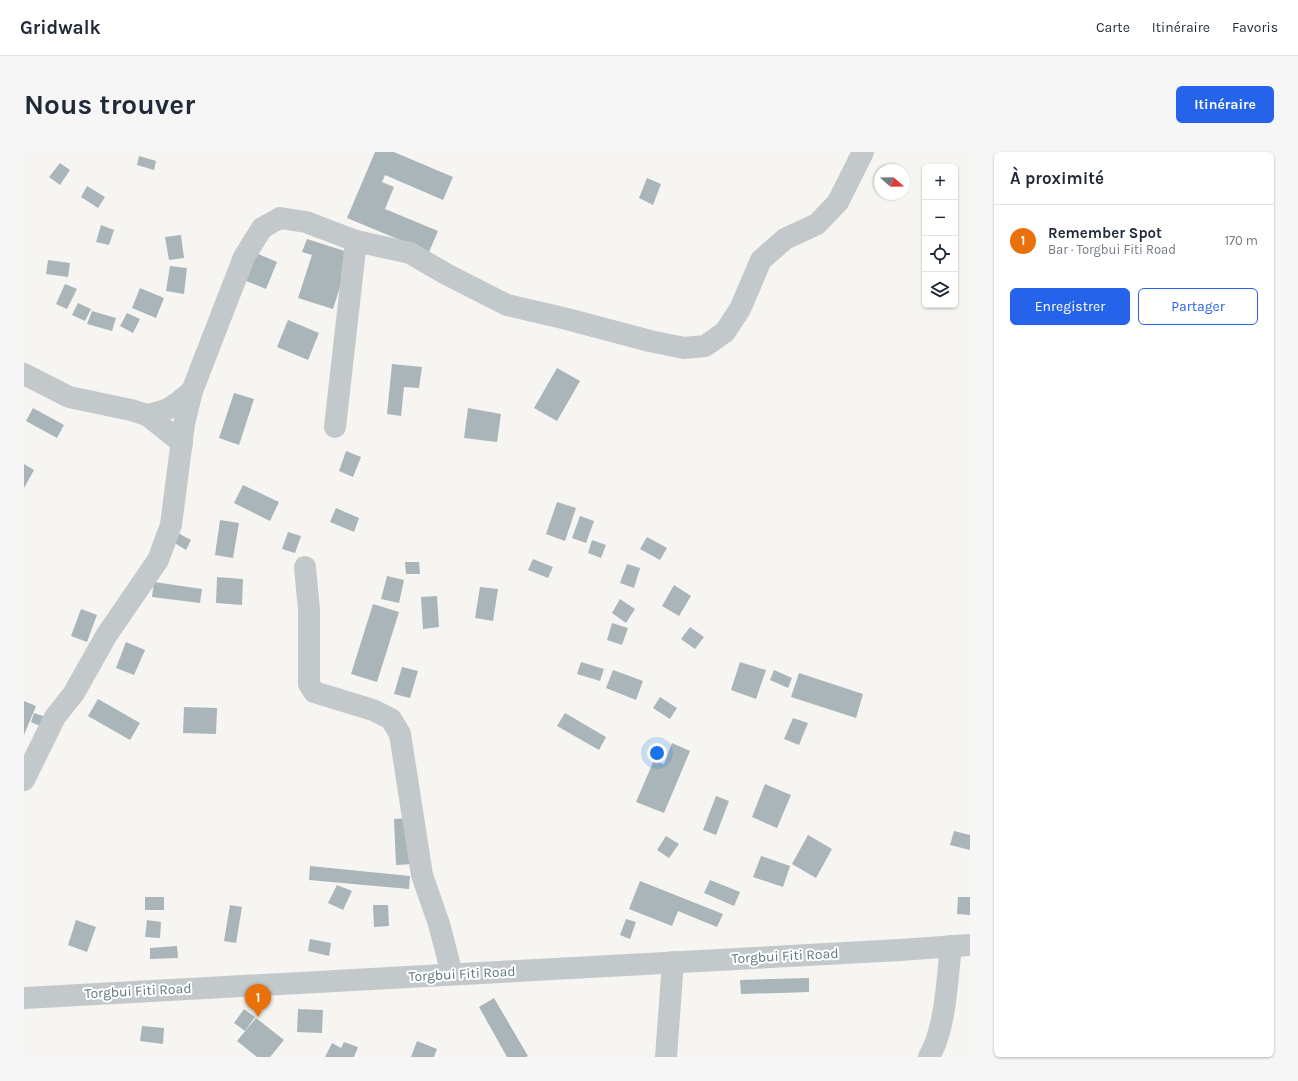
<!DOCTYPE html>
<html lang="fr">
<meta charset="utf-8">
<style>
body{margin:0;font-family:Karla,sans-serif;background:#f6f6f7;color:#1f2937}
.controls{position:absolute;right:12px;top:12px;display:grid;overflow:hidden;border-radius:6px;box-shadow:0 1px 3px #0004}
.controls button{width:36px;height:36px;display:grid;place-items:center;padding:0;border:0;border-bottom:1px solid #e0e1e3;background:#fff;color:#1f2937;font:20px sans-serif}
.compass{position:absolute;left:850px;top:12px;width:36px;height:36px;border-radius:50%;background:#fff;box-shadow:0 1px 3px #0004;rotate:110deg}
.you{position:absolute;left:633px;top:601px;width:14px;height:14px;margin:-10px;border:3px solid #fff;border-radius:50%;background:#1a73e8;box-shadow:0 0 0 6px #1a73e833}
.badge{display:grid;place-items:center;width:26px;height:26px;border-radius:50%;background:#2563eb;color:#fff;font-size:13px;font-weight:700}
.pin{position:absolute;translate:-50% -33px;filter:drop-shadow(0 1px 2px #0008)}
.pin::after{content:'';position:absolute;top:21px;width:14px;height:12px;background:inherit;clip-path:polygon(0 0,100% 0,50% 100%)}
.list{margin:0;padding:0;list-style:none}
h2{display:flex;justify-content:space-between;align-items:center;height:52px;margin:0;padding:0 16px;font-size:17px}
h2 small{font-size:13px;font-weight:400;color:#747a83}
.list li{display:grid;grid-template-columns:26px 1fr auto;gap:12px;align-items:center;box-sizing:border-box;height:72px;padding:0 16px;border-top:1px solid #e0e1e3}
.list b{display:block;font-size:15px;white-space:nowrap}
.list p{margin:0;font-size:13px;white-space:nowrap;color:#747a83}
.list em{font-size:13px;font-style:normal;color:#747a83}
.actions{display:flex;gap:8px;padding:12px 16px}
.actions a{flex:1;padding:9px 0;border:1px solid #2563eb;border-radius:6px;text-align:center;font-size:14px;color:#2563eb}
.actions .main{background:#2563eb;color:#fff}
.icon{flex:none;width:22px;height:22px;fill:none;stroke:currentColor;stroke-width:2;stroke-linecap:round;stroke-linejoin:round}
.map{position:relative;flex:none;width:946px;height:905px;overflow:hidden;border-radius:6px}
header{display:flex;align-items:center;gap:24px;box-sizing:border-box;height:56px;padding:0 20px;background:#fff;border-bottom:1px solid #e0e1e3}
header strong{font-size:19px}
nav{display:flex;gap:22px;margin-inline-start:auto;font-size:14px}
.intro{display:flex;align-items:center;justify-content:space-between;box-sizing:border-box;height:96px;padding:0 24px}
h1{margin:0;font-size:28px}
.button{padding:10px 18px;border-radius:6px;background:#2563eb;color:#fff;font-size:14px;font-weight:700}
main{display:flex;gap:24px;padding:0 24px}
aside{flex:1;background:#fff;border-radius:6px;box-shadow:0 1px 3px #0004}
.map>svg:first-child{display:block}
</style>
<header>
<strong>Gridwalk</strong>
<nav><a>Carte</a><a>Itinéraire</a><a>Favoris</a></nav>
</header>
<div class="intro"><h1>Nous trouver</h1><a class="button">Itinéraire</a></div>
<main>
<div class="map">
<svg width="946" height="905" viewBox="0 0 946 905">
<rect width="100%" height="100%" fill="#f6f5f2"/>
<g fill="#a9b5b8">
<polygon points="351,0 370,0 429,25 419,48 361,23 358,30 370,35 361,57 414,79 405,100 323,66"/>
<polygon points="115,4 132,9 130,18 113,13"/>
<polygon points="36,11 46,18 36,33 25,25"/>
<polygon points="623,26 637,32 629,53 615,46"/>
<polygon points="63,34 81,45 74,56 57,45"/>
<polygon points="77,73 90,78 85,93 72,90"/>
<polygon points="157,83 160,106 145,108 141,85"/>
<polygon points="283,87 327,101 309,157 274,146 288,103 278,100"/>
<polygon points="232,101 253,110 242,137 220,128"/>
<polygon points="24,108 46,111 44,125 22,122"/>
<polygon points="146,114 163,116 160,142 142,139"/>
<polygon points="41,132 53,137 43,157 32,152"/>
<polygon points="116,136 140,146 132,166 108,156"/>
<polygon points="54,151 67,157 61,169 48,163"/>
<polygon points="68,159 92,166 88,179 63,172"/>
<polygon points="103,161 116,167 109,181 96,174"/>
<polygon points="264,168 295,181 284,208 253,195"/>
<polygon points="368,212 398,215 395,236 380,235 377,264 363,262"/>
<polygon points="533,216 556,229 533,269 510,256"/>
<polygon points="210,241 230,247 215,293 195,286"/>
<polygon points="9,256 40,273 33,286 2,269"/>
<polygon points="444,256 477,262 473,290 440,286"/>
<polygon points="322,299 337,305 329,325 315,319"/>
<polygon points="0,312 10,318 0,336"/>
<polygon points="219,333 255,350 246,369 210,351"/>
<polygon points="533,350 552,356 541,389 522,382"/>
<polygon points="312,356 335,366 330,380 306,370"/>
<polygon points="556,364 570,369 562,391 548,386"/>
<polygon points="196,368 215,371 209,406 191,403"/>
<polygon points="264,380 277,384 271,401 258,397"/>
<polygon points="154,381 167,388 162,398 149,390"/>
<polygon points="623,385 643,396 636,408 616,397"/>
<polygon points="568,388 582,393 577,406 564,401"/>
<polygon points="509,407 529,415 524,426 504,418"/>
<polygon points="381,410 395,410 396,422 382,422"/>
<polygon points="603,412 616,416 610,436 596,431"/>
<polygon points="363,424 380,428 375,451 357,447"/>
<polygon points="193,425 219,427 218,453 192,451"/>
<polygon points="130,430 178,437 176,451 128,445"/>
<polygon points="650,433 667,444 655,464 638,454"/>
<polygon points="456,435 474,437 469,469 451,466"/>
<polygon points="413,444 415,475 399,477 397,445"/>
<polygon points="596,447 611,457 602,471 588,461"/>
<polygon points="349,452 375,460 353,530 327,522"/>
<polygon points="57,457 73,463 63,490 47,484"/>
<polygon points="588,471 604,476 598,493 583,488"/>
<polygon points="666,475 680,485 671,497 657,487"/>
<polygon points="102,490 121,498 110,523 92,516"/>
<polygon points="557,510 580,517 576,529 553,522"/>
<polygon points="716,510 742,518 732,547 707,538"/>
<polygon points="378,515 394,519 386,546 370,542"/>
<polygon points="589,518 619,529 612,548 582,536"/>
<polygon points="750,518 768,526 764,536 746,528"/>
<polygon points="775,521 839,542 832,566 767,545"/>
<polygon points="636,545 653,556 646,567 629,556"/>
<polygon points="74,547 116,571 106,588 64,564"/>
<polygon points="0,549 12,554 0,583"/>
<polygon points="160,555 193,556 192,582 159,581"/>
<polygon points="10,561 22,565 18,575 7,570"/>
<polygon points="541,561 582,585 575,598 533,574"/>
<polygon points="769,566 784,571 775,593 760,587"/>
<polygon points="648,591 666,599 640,661 612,650 630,608 640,612"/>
<polygon points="741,632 767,643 753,676 728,665"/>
<polygon points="692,644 705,649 692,683 679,678"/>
<polygon points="387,666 389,712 372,713 370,667"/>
<polygon points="930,679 946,683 946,698 926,693"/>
<polygon points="784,683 808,697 792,726 768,712"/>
<polygon points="642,684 655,692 645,706 633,698"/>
<polygon points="737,704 766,714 759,735 729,725"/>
<polygon points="286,714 386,724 385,737 285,728"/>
<polygon points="686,728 716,740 710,754 680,741"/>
<polygon points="616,729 699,762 693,775 654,759 648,774 605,757"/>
<polygon points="313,733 328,739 319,758 304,751"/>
<rect x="121" y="745" width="19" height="13"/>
<polygon points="934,745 946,745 946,763 933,762"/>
<polygon points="206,753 218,755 212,791 200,789"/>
<polygon points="349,753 364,753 365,774 350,775"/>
<polygon points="602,767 612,770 606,787 596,783"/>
<polygon points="52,768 72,775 63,800 44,793"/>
<polygon points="123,768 137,770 136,786 121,785"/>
<polygon points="286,787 307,791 305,804 284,799"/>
<polygon points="153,794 154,806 126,807 126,796"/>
<polygon points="785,826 785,840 717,842 716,828"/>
<polygon points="470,846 504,904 502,905 483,905 455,855"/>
<polygon points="220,857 231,865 221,879 210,871"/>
<polygon points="274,857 299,858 298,881 273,880"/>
<polygon points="232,866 260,888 246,905 233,905 213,889"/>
<polygon points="118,874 140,876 139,892 116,889"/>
<polygon points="393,889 413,897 410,905 387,905"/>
<polygon points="320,890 334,895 330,905 301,905 308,891 317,896"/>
</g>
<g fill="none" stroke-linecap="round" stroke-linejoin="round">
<g stroke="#c3c9cb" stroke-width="22">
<polyline points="0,222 45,245 107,258 123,263 158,291"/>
<path d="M 123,263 C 147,258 150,254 168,239"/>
<polyline points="311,275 332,89"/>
<polyline points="281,415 285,458 285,532 290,540 349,558 367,567 376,582 398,723 415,772 428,822"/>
<polyline points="0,628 31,565 50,541 82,484 134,408 147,373 160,272 168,239 220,105 238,76 256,66 282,70 332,89 386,101 422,122 483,153 539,166 626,189 660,196 681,194 701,180 716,157 737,108 761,87 793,72 814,50 839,0"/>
<polyline points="0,846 876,798 946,793"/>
<polyline points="642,905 649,810"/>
<path d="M 905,905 C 922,875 923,828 927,794"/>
</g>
</g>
<g text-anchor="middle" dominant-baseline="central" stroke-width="4" stroke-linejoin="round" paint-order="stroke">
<g font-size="14" fill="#5e7880" stroke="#fff">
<text transform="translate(761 804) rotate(-3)">Torgbui Fiti Road</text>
<text transform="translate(438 822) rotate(-3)">Torgbui Fiti Road</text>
<text transform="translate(114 839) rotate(-3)">Torgbui Fiti Road</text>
</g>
</g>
</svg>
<div class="controls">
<button>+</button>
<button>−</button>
<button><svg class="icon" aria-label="locate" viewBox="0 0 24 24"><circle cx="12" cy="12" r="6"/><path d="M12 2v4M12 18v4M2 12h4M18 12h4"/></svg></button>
<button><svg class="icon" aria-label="layers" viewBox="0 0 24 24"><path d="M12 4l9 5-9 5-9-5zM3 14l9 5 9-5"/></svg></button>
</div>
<svg class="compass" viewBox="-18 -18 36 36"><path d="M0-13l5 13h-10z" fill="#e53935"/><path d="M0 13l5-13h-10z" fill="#747a83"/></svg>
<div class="you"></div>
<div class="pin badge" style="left:234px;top:865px;background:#e8710a">1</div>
</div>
<aside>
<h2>À proximité<small></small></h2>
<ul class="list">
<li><span class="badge" style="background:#e8710a">1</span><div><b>Remember Spot</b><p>Bar · Torgbui Fiti Road</p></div><em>170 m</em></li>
</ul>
<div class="actions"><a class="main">Enregistrer</a><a>Partager</a></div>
</aside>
</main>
